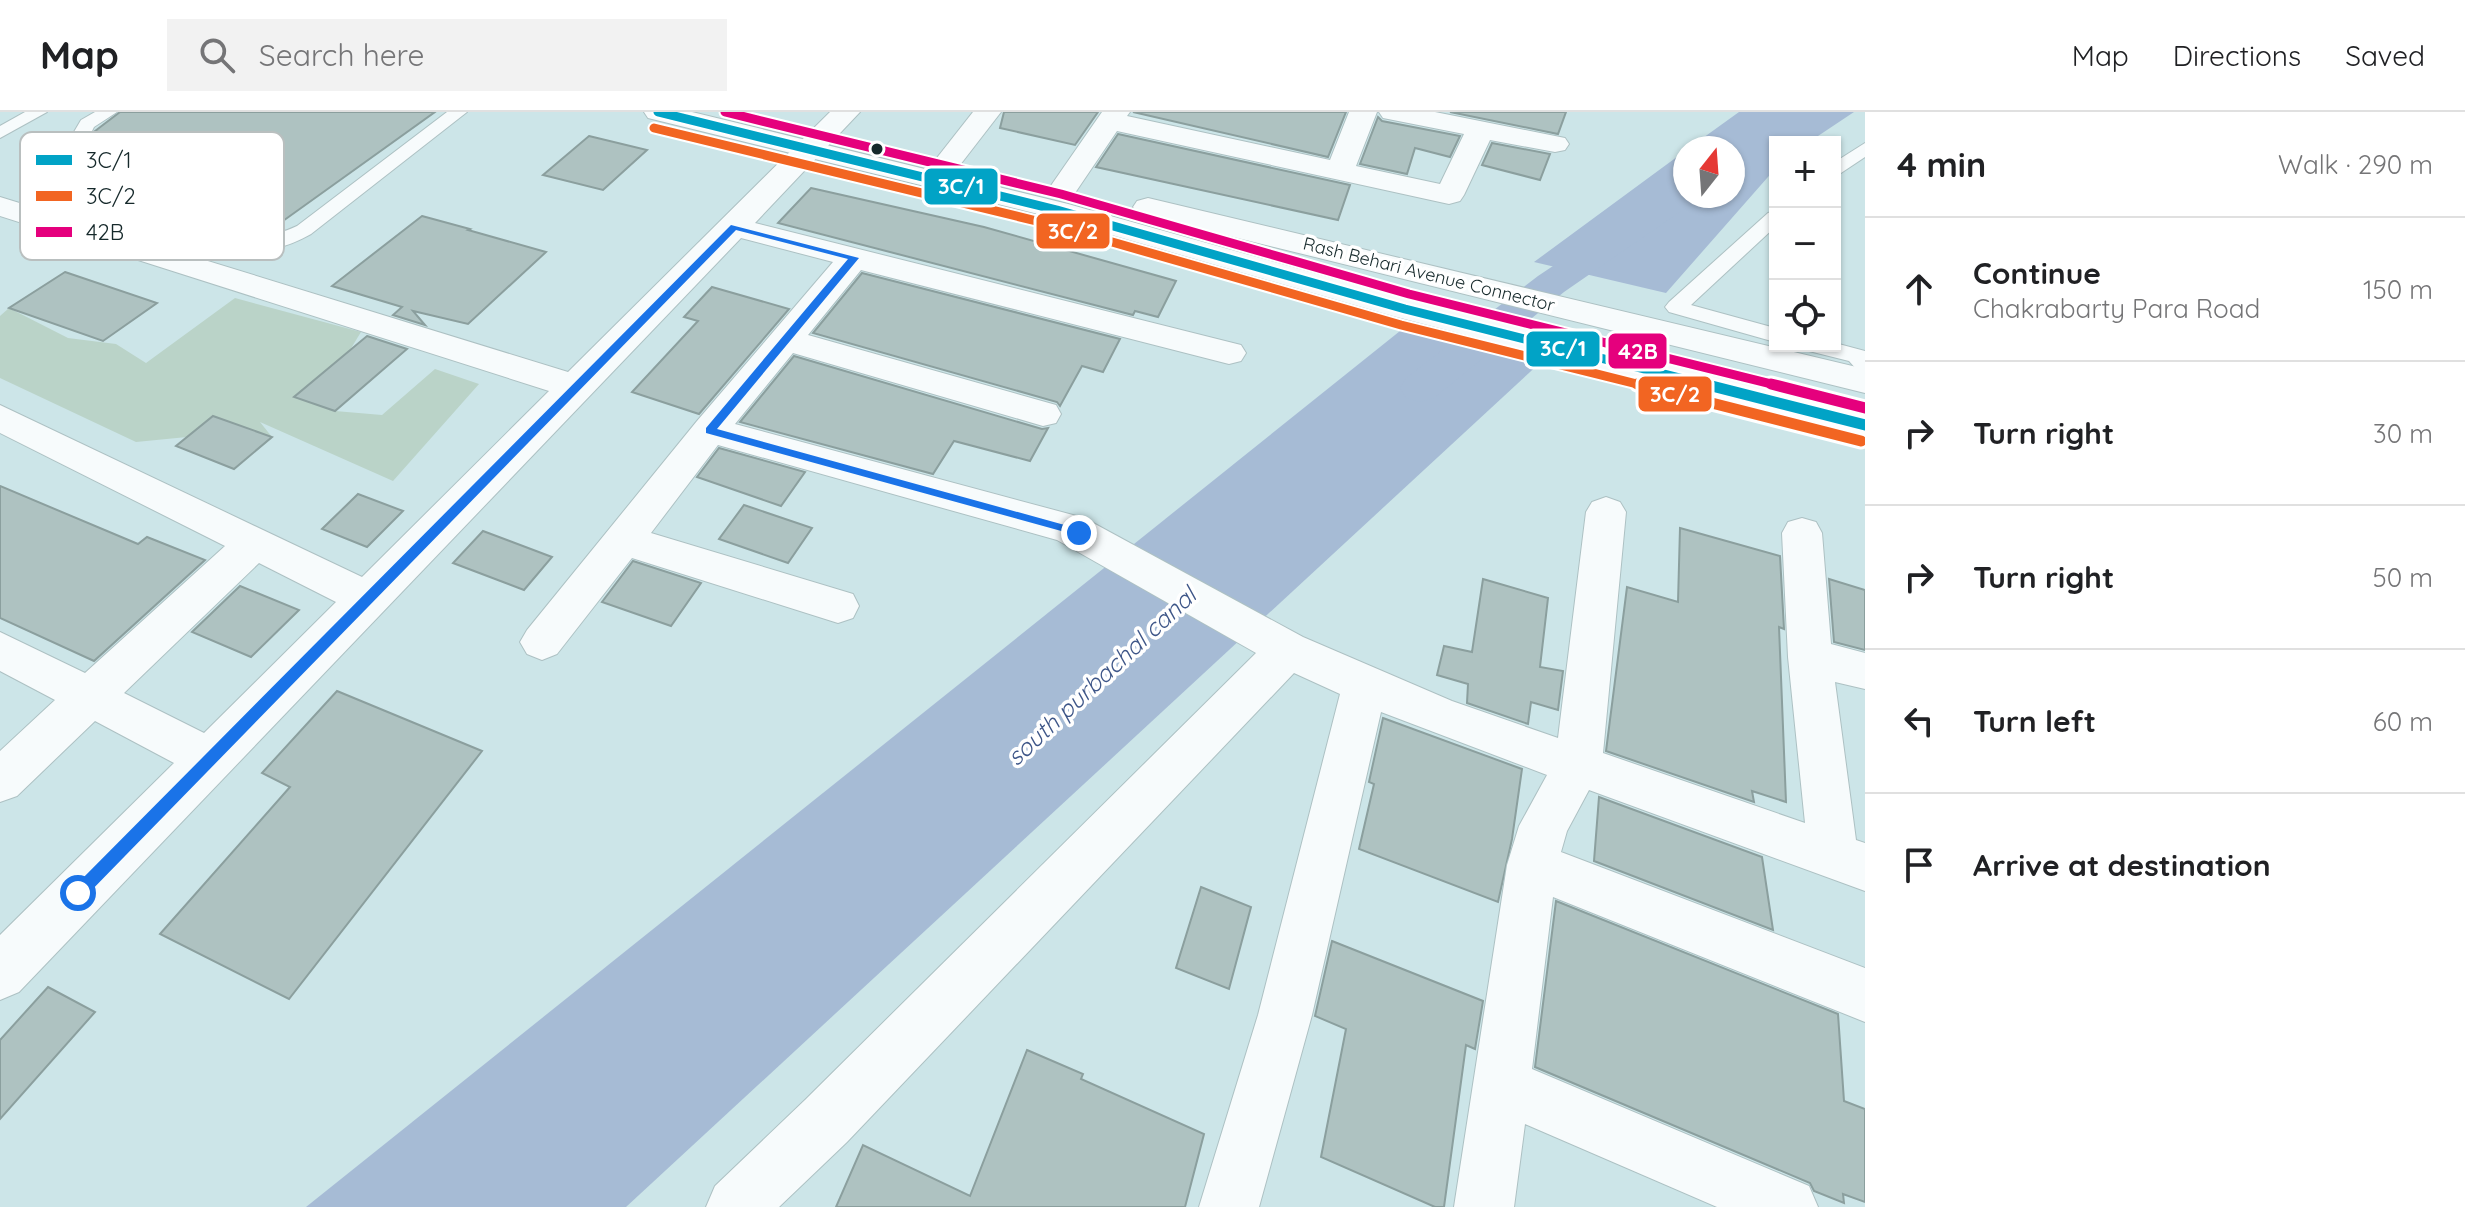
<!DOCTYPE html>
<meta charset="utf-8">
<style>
body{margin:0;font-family:Quicksand,sans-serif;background:#f2f2f2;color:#202124}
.controls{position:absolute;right:24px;top:24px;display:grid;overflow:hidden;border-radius:0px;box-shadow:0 2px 6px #0004}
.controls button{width:72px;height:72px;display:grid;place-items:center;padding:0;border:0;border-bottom:2px solid #e0e0e0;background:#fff;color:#202124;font:40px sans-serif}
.compass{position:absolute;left:1673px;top:24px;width:72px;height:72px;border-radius:50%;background:#fff;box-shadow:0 2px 6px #0004;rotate:17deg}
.stop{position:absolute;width:24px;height:24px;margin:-18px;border:6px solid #1a73e8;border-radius:50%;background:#fff}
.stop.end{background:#1a73e8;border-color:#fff;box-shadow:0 2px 8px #0008}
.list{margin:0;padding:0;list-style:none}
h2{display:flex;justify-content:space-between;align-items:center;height:104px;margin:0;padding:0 32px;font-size:34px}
h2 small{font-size:26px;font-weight:400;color:#757577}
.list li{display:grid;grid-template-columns:52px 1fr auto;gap:24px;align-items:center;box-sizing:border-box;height:144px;padding:0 32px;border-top:2px solid #e0e0e0}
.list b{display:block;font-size:30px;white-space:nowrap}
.list p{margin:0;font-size:26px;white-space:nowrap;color:#757577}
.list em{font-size:26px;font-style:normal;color:#757577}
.icon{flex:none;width:44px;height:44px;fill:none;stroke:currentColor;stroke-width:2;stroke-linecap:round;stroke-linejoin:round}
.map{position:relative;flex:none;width:1865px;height:1095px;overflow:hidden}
header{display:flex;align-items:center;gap:48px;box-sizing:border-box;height:112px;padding:0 40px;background:#fff;border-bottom:2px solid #e0e0e0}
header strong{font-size:38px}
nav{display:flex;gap:44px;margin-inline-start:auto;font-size:28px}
.search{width:560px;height:72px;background:#f2f2f2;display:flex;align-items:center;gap:20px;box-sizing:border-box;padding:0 28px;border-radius:0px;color:#757577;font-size:30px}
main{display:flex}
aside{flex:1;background:#fff}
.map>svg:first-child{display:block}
</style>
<header>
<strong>Map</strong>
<div class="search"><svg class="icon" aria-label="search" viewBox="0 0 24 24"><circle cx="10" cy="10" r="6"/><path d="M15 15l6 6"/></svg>Search here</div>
<nav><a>Map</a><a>Directions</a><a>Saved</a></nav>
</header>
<main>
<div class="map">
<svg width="1865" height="1095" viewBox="0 0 1865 1095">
<rect width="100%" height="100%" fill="#cce5e8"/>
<polygon fill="#bad3c8" points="235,186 361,220 350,238 302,280 335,299 382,303 435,257 479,272 393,369 260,310 272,325 213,304 187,325 136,330 0,266 0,204 9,196 68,226 116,232 146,251"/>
<g fill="#a6bbd5">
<polygon points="1739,0 1854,0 1809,30 1775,30 1775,57 1666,181 1534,150 1685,39 1685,84 1733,84 1733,36 1689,36"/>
<polygon points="1405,215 1542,249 626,1095 306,1095"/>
</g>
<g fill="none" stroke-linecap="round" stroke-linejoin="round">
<polygon fill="#a6bbd5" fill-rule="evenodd" points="1685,71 1685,84 1700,84 1697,88 1564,180 1434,286 1420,290 1406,286 1400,276 1406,266 1538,164 1673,74"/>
</g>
<g fill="#aec2c1" stroke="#8b9f9e" stroke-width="2">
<polygon points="120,0 435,0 276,114 202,92 202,88 243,61 95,19"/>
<polygon points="1004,0 1098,0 1075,33 1000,16"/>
<polygon points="1133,0 1346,0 1328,45"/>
<polygon points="1450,0 1566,0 1558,22"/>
<polygon points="1378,5 1382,9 1460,24 1450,45 1415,36 1407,62 1360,52"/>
<polygon points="1118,22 1350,73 1338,108 1096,55"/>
<polygon points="589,24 647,38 603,78 543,63"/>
<polygon points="1492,31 1550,42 1540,68 1482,53"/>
<polygon points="811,76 984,115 1176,169 1158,205 1135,199 1133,203 778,111"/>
<polygon points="422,104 470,117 468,118 546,140 468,212 413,199 425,213 393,203 402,195 332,174"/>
<polygon points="65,160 157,191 103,229 9,196"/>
<polygon points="862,161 1120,227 1103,260 1082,254 1060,294 1057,290 813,221"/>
<polygon points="712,175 789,197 699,302 632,280 698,209 684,205"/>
<polygon points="367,224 407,237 335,299 294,285"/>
<polygon points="794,244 1042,317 1048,316 1030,349 954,329 933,362 740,310"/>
<polygon points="213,304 272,325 234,357 176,334"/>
<polygon points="719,336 805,360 781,394 697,365"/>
<polygon points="0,374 138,432 147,425 205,448 94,549 0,506"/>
<polygon points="358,382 403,399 367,435 322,417"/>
<polygon points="744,393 812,416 788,451 719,427"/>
<polygon points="1680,416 1780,444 1784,517 1779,515 1786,690 1752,679 1754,690 1606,639 1627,475 1678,490"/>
<polygon points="483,419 552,445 524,478 453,451"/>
<polygon points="633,449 701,471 671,514 602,490"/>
<polygon points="1483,467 1548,486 1540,555 1563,559 1558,598 1531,590 1528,612 1467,591 1468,572 1437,563 1444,534 1472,540"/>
<polygon points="1829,467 1865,478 1865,538 1834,530"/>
<polygon points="240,474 299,498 251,545 192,520"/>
<polygon points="337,579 482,639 289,887 160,822 290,675 262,661"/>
<polygon points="1383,606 1522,657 1512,727 1498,790 1359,737 1374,672 1369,670"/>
<polygon points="1599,685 1762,745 1773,818 1594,749"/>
<polygon points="1201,775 1251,795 1229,877 1176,856"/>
<polygon points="1556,789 1838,902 1844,989 1865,997 1865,1090 1843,1082 1844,1091 1814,1079 1810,1071 1535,955"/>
<polygon points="1332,829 1483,889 1475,937 1466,933 1444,1095 1435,1095 1321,1045 1346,917 1315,904"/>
<polygon points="48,875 95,900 0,1007 0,928"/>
<polygon points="1027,938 1083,962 1081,967 1204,1022 1185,1095 836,1095 863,1033 970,1084"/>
</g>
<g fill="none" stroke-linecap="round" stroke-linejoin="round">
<defs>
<g id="lane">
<polygon points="25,0 47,0 0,26 0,14"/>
<path d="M 95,0 L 117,0 L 94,15 L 90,23 L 189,55 L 197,72 L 200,104 C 230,125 264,130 297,114 L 447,0 L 467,0 L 311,122 C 300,128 288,134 275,136 C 251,139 187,126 178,100 C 174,88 180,75 174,63 L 74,29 L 71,25 L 81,8 Z"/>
<polygon points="1865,31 1865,45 1835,65 1835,50"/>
<polygon points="1775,99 1775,115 1691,193 1775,216 1775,230 1669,200 1665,195 1669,190 1768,101"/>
<polygon points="1835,231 1865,239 1865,260 1857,258 1849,249 1809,239 1806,234 1835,234"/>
</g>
<g id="street">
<path d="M 830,0 L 860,0 L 755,111 L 1229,230 L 1241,233 L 1246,241 L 1241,249 L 1229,252 L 861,158 L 808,223 L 1056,293 L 1061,302 L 1056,311 L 1043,314 L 793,241 L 735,312 L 1084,406 L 1303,525 L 1452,589 L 1558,626 L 1586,400 L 1592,390 L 1606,385 L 1620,390 L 1626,400 L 1603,641 L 1805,711 L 1788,545 L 1782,421 L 1788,410 L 1802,406 L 1816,410 L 1822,421 L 1831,532 L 1865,541 L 1865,577 L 1835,570 L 1856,728 L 1865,731 L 1865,779 L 1589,678 L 1567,719 L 1561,740 L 1865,856 L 1865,910 L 1553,785 L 1532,957 L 1809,1074 L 1818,1095 L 1717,1095 L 1525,1012 L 1514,1095 L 1454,1095 L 1507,753 L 1519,714 L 1547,663 L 1381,600 L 1312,903 L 1259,1095 L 1199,1095 L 1258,903 L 1340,582 L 1294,561 L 847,1030 L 779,1095 L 706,1095 L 715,1074 L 805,988 L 1256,541 L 1057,428 L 718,333 L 651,421 L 853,482 L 859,494 L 853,506 L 838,511 L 632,446 L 557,542 L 542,548 L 527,542 L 520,530 L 527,518 L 697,309 L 833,150 L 741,126 L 19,880 L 0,888 L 0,823 L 174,651 L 95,609 L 17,684 L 0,690 L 0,639 L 55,588 L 0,559 L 0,520 L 85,561 L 225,434 L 0,321 L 0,293 L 362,465 L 549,279 L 0,104 L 0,85 L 568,260 ZM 259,451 L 336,490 L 204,621 L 124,581 Z"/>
<polygon points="973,0 1001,0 960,53 950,56 940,53 936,47"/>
<polygon points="1102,0 1130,0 1127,4 1330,48 1349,0 1377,0 1356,54 1440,72 1464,22 1383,6 1379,0 1435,0 1565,26 1569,32 1565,38 1555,40 1490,28 1464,83 1460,89 1449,92 1117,19 1075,81 1065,84 1055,81 1050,75"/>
</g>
<g id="primary">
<polygon points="644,0 692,0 1068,92 1413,189 1865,300 1865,326 1393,204 1046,104 648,6"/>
<polygon points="1148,86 1865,257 1865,281 1137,101 1133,95 1137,89"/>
</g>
</defs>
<use href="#lane" stroke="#adc1c3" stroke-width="2"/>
<use href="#street" stroke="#adc1c3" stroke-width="2"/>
<use href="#primary" stroke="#adc1c3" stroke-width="2"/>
<use href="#lane" fill="#f7fbfc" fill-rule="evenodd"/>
<use href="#street" fill="#f7fbfc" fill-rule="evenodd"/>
<use href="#primary" fill="#f7fbfc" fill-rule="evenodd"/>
<defs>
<polyline id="bus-1-far1" points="658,0 1057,98 1405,197 1712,274"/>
<polyline id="bus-1" points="1704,272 1865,313"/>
<polyline id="bus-2-far1" points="654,16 1053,113 1401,213 1645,274"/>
<polyline id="bus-2" points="1637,272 1861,329"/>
<polyline id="bus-3-far1" points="725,0 1061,82 1409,182 1779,274"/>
<polyline id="bus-3" points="1771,272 1865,296"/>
</defs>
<use href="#bus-1-far1" stroke="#fff" stroke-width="13"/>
<use href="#bus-1" stroke="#fff" stroke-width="17"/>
<use href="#bus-2-far1" stroke="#fff" stroke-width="13"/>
<use href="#bus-2" stroke="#fff" stroke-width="17"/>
<use href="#bus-3-far1" stroke="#fff" stroke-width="13"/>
<use href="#bus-3" stroke="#fff" stroke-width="17"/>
<use href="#bus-1-far1" stroke="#01a3c6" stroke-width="9"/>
<use href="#bus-1" stroke="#01a3c6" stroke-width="11"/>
<use href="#bus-2-far1" stroke="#f26522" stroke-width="9"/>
<use href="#bus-2" stroke="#f26522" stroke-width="11"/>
<use href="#bus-3-far1" stroke="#e5007d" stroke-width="9"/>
<use href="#bus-3" stroke="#e5007d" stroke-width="11"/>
</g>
<polygon fill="#1a73e8" points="731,113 859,146 717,317 1079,417 1083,418 1083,425 706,321 706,316 848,147 736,118 84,786 73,786 73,776"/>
<circle fill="#16292b" stroke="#fff" stroke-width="3" cx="877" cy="37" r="7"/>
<g text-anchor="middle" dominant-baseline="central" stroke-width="7" stroke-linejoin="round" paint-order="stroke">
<g font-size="18" fill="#16292b" stroke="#fff">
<text transform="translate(1429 162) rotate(14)">Rash Behari Avenue Connector</text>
</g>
<g font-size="24" font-style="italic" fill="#3e5688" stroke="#fff">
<text transform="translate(1101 564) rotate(-43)">south purbachal canal</text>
</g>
</g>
<rect x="20" y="20" width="264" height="128" rx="12" fill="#fff" stroke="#b9bfbf" stroke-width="2"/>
<rect x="36" y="43" width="36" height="10" fill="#01a3c6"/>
<rect x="36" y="79" width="36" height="10" fill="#f26522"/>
<rect x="36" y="115" width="36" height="10" fill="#e5007d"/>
<g font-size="22" fill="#16292b">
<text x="86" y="56">3C/1</text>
<text x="86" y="92">3C/2</text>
<text x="86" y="128">42B</text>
</g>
<g stroke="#fff" stroke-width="3">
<rect x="923" y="55" width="76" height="39" rx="8" fill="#01a3c6"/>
<rect x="1035" y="100" width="76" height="38" rx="8" fill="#f26522"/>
<rect x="1525" y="218" width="76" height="38" rx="8" fill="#01a3c6"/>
<rect x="1607" y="220" width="61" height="38" rx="8" fill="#e5007d"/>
<rect x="1637" y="263" width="76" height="38" rx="8" fill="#f26522"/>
</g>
<g font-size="22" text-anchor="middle" font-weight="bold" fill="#fff">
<text x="961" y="82">3C/1</text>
<text x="1073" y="127">3C/2</text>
<text x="1563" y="244">3C/1</text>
<text x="1638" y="247">42B</text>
<text x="1675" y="290">3C/2</text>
</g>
</svg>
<div class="controls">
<button>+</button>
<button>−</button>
<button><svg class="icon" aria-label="locate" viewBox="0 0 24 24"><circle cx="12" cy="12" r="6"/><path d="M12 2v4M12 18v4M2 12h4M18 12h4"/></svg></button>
</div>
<svg class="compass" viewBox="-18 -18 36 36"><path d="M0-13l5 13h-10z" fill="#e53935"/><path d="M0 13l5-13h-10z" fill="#757577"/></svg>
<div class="stop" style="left:78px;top:781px"></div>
<div class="stop end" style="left:1079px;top:421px"></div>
</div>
<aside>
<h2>4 min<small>Walk · 290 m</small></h2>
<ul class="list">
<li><svg class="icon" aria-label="ahead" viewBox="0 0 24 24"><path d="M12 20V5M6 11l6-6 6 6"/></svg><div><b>Continue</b><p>Chakrabarty Para Road</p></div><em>150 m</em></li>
<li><svg class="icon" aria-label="right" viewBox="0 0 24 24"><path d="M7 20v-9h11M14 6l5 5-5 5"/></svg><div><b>Turn right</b></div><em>30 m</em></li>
<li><svg class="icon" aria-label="right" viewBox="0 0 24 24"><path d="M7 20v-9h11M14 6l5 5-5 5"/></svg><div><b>Turn right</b></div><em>50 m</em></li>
<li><svg class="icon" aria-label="left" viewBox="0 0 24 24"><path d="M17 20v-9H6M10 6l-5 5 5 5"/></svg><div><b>Turn left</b></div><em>60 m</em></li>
<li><svg class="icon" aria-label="arrive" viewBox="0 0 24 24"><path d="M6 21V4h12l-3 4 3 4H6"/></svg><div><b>Arrive at destination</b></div></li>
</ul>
</aside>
</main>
